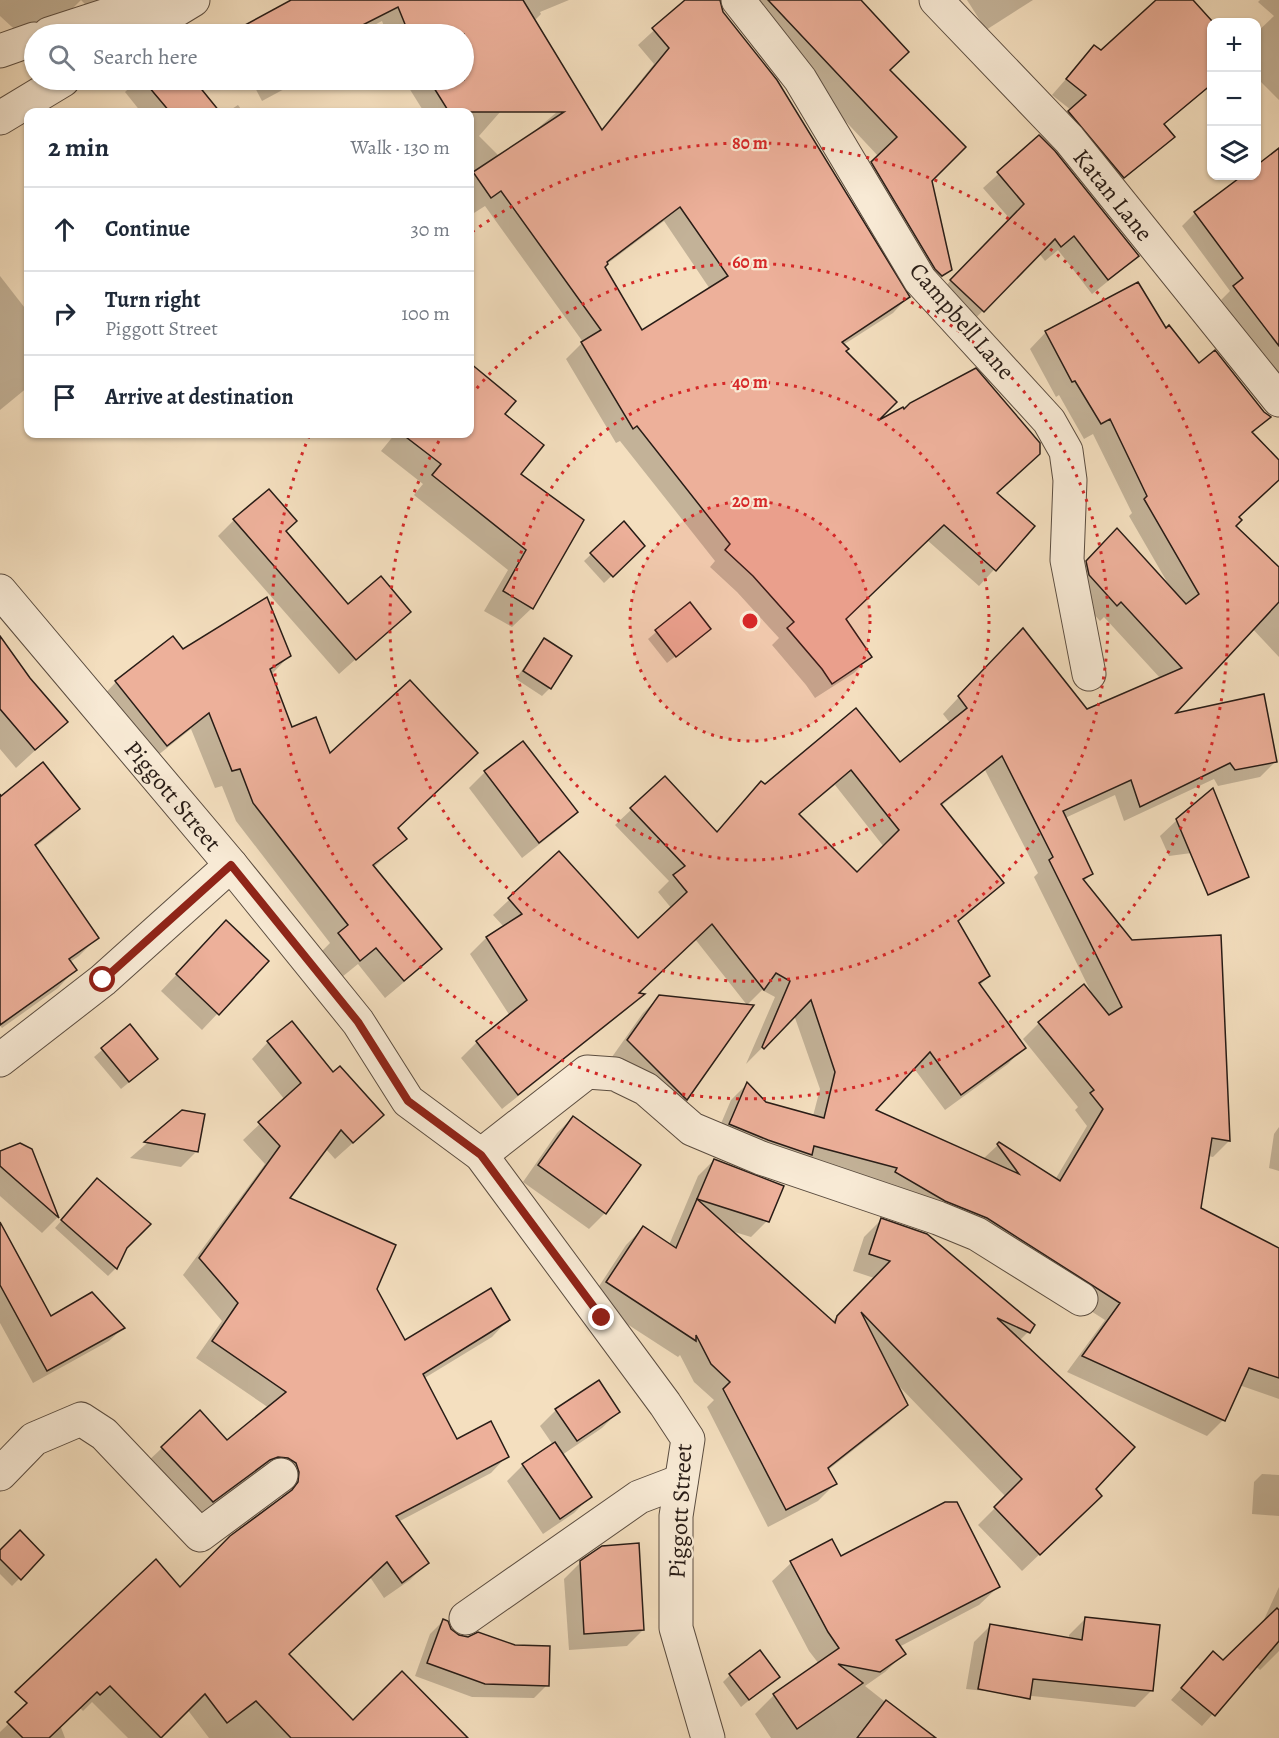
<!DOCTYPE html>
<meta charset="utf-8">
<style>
body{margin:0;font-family:Alegreya,serif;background:#f2f2f3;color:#1f2937}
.controls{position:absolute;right:18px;top:18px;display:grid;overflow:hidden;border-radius:12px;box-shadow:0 2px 4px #0004}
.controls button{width:54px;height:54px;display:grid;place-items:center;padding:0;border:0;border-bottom:2px solid #e0e1e3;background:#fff;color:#1f2937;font:30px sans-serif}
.stop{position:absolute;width:18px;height:18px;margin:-14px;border:4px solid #8f2418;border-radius:50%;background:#fff}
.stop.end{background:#8f2418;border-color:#fff;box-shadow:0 2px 6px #0008}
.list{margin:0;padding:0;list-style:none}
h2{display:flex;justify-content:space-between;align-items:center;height:78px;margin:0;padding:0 24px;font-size:26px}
h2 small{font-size:20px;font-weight:400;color:#747a83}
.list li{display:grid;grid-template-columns:39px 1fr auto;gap:18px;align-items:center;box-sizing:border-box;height:84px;padding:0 24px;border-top:2px solid #e0e1e3}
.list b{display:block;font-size:22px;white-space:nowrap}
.list p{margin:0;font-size:20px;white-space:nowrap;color:#747a83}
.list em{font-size:20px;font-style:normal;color:#747a83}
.icon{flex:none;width:33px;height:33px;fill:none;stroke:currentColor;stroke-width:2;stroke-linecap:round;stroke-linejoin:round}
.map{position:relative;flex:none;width:1279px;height:1738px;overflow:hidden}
.search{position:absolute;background:#fff;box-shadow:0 2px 4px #0004;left:24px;top:24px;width:450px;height:66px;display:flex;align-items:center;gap:15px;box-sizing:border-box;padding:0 21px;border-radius:33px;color:#747a83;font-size:22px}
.panel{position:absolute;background:#fff;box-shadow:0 2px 4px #0004;left:24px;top:108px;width:450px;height:330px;border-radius:12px}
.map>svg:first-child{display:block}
</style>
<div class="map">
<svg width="1279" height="1738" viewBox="0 0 1279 1738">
<rect width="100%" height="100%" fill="#f4dfbf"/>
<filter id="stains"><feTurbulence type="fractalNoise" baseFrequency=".00333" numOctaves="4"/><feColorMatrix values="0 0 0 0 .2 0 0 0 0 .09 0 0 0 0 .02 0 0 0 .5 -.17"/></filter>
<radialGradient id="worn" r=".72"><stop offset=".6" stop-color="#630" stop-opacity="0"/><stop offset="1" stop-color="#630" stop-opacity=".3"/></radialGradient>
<g fill="#0003" fill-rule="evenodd">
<polygon points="0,0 153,0 95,14 81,0 55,26 23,37 0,16"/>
<path d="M 294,0 L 569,0 L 540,12 L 541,14 L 534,21 L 553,52 L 479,136 L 502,159 L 578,94 L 601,130 L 654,64 L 638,45 L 687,0 L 718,0 L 722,12 L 908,297 L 893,313 L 843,345 L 873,424 L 996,493 L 1033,527 L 979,586 L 927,540 L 844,619 L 870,657 L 854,673 L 815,698 L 806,685 L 772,645 L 779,638 L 737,592 L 710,567 L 715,561 L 620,441 L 616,443 L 566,359 L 583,342 L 485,206 L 474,213 L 470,205 L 470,112 L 424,112 L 404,80 L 464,80 L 464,34 L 387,34 L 382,21 L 357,34 L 238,34 L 246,26 ZM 664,221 L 710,289 L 641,332 L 603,267 Z"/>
<polygon points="732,0 858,0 889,71 931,181 950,269 932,288 854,182 879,157"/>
<polygon points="967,0 1033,0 986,30"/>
<polygon points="1159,0 1191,0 1212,23 1212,85 1163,125 1173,137 1158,151 1109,191 1054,126 1071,110 1052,95 1094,47 1101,52"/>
<polygon points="1260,0 1279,0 1279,100 1256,77 1256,33 1274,16 1258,2"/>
<polygon points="138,80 192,80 218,112 141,112 125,92"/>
<polygon points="251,80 301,80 262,101"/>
<polygon points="238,105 243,112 227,112"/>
<polygon points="1039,137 1137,256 1122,270 1092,294 1058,250 1045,261 1039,253 968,326 936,296 1010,219 983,188"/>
<polygon points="1279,150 1279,399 1243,329 1221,300 1230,291 1182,226 1195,213 1245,176 1256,176 1256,167"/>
<polygon points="0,276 28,312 28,387 0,410"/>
<path d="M 1165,331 L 1198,365 L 1269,417 L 1252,434 L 1279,463 L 1279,479 L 1238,518 L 1234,526 L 1279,569 L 1279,657 L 1249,625 L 1172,715 L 1276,761 L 1260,777 L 1218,786 L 1214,779 L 1124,821 L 1115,795 L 1065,818 L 1091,874 L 1083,882 L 1229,1141 L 1213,1157 L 1208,1156 L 1200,1209 L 1279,1250 L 1279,1399 L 1239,1385 L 1223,1420 L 1207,1436 L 1067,1372 L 1105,1320 L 970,1234 L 714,1140 L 731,1100 L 747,1084 L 766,1103 L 813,1116 L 820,1089 L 794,1015 L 746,1064 L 775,997 L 762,990 L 747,1005 L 695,939 L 637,994 L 642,995 L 627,1009 L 502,1109 L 461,1058 L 477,1042 L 510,1016 L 470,954 L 486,938 L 504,927 L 493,915 L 559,853 L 638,940 L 672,909 L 658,892 L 669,881 L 615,825 L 665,778 L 716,833 L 761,783 L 765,786 L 855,710 L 899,764 L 950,723 L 943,714 L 1007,646 L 1086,711 L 1161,679 L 1104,617 L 1100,621 L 1073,591 L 1071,578 L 1101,546 L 1170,587 L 1129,516 L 1132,513 L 1093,434 L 1084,439 L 1059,395 L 1056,397 L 1030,349 L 1046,332 ZM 985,770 L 1038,873 L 1034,877 L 1093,996 L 1039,1023 L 1023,1039 L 1078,1107 L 1075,1110 L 1087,1126 L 1055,1180 L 999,1144 L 983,1159 L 874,1110 L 913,1067 L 945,1110 L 1008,1064 L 1024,1047 L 979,986 L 989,976 L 957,922 L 1002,883 L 941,806 ZM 835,785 L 884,847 L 857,874 L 798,815 Z"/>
<polygon points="470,365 514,401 503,415 519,475 532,608 512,627 484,611 508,570 414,495 423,484 381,451 395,434 470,434"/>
<polygon points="234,520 284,532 348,607 409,612 339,674 218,536"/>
<polygon points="624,523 643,546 604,583 584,561"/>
<polygon points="689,604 701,636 667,663 648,639"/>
<polygon points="0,639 29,679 66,722 16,768 0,749"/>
<polygon points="545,640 570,657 550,688 542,696 516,679 537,648"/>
<polygon points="183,651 289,656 272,674 292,729 330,756 405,839 373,868 440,949 422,967 385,998 358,964 342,977 321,952 330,943 236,821 222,786 215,788 191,729 148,763 99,700 116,682"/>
<polygon points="523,743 576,812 560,828 522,858 469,788 485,772"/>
<polygon points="0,798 78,809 60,827 35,847 97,938 79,956 70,962 75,970 58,988 2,1028 0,1026"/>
<polygon points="1177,820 1214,850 1169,856 1160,836"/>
<polygon points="211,938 267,961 202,1030 161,991"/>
<polygon points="659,997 751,1006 686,1099 670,1115 612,1057 643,1013"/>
<polygon points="130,1026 149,1066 121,1089 94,1057"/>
<polygon points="268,1042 365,1132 335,1159 325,1148 287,1199 375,1289 404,1342 508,1320 492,1337 423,1379 457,1441 507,1456 491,1473 398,1522 427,1563 410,1580 384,1598 370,1577 288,1654 353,1723 466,1738 209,1738 187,1709 159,1738 128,1738 92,1702 83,1711 43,1669 179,1589 282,1499 283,1490 260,1473 251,1476 195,1518 145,1464 162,1448 227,1442 269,1408 196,1358 222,1321 183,1275 265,1164 243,1140 285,1100 252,1059"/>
<polygon points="183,1112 197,1151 181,1167 130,1158"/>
<polygon points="573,1117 639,1165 605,1213 589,1229 523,1182 557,1133"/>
<polygon points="1279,1127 1279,1171 1269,1168 1274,1134"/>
<polygon points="31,1150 57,1218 42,1233 0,1196 0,1152"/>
<polygon points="714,1160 767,1221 751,1237 728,1230 832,1322 874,1278 853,1271 864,1237 881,1220 1028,1332 1019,1341 1089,1494 1082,1514 1022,1571 978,1525 1006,1497 896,1383 906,1404 889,1422 828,1470 835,1484 818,1501 768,1527 707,1407 714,1400 694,1382 680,1355 678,1357 590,1300 626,1245 643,1228 669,1245 698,1176"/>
<polygon points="90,1188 126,1248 116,1268 108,1276 55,1228"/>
<polygon points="0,1237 50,1318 123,1328 109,1341 33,1383 0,1323"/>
<polygon points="556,1410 618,1412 602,1428 562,1455 590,1497 574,1513 543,1534 507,1481 523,1465 553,1445 540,1426"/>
<polygon points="1262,1474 1279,1475 1279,1516 1252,1514 1254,1482"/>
<polygon points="0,1552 42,1555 12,1586 0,1574"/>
<polygon points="840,1558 998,1587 979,1605 899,1647 904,1654 885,1672 865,1686 931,1738 771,1738 755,1714 774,1695 819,1664 809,1651 772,1581 791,1563"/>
<polygon points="581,1562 643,1630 627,1646 569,1650 564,1579"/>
<polygon points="1279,1587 1279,1651 1260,1670 1255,1666 1202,1726 1171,1700 1213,1653 1223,1662 1261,1626"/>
<polygon points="1085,1619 1151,1691 1135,1707 966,1689 974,1642 990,1626 1069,1640 1069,1635"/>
<polygon points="443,1621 450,1630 547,1685 534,1698 472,1697 415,1676 430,1634"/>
<polygon points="730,1675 778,1676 741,1707 723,1682"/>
<polygon points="46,1688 65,1738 0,1738 0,1732"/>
</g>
<g fill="#edb09a" stroke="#281c16" stroke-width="1.5" fill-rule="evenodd">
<path d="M 291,0 L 523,0 L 602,130 L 669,48 L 652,28 L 685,0 L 720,0 L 723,12 L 777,80 L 910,297 L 842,342 L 849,349 L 846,351 L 897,402 L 879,420 L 903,407 L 904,409 L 910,403 L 976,368 L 1040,443 L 1040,454 L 997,493 L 1035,526 L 996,571 L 944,525 L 846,619 L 872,657 L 832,684 L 822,669 L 787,628 L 794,622 L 753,576 L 725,550 L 730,544 L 637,426 L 633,429 L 581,342 L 601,330 L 501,191 L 491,198 L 473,172 L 564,112 L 449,112 L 429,80 L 464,80 L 464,34 L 409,34 L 398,7 L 345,34 L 251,34 L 245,25 ZM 680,207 L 728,276 L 642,330 L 605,267 L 608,264 L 607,262 Z"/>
<polygon points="768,0 861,0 909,52 890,70 966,147 932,181 952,270 942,276 935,269 871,162 897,137"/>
<polygon points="1156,0 1193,0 1212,21 1212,84 1164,124 1175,137 1124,178 1068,111 1086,95 1066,79 1094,45 1101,50"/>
<polygon points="143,80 194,80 220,112 170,112"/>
<polygon points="1039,135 1055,151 1139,256 1108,280 1074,236 1061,247 1055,239 984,312 950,280 1024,204 997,172"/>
<polygon points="1279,148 1279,346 1233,286 1243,278 1194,212 1242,176 1257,176 1257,165"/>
<path d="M 1138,282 L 1166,328 L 1169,325 L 1199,363 L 1215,350 L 1264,412 L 1271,417 L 1252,432 L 1279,460 L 1279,480 L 1239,517 L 1242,520 L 1236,526 L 1279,567 L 1279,602 L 1176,713 L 1264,694 L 1277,762 L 1235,770 L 1230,763 L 1140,807 L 1131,780 L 1063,811 L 1093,874 L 1083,879 L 1132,940 L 1221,935 L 1230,1141 L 1212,1138 L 1201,1208 L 1279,1248 L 1279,1378 L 1249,1368 L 1225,1421 L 1082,1356 L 1120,1303 L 987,1218 L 945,1201 L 895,1172 L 897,1168 L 814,1146 L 812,1155 L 768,1140 L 729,1124 L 747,1082 L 766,1102 L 824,1118 L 835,1072 L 811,1000 L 764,1049 L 762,1047 L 790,981 L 776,973 L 764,990 L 712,924 L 639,993 L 645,994 L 518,1095 L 476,1041 L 527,1000 L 486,937 L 522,914 L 508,898 L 559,851 L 638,938 L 687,892 L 673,875 L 685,866 L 630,808 L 665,776 L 717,832 L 761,781 L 765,784 L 856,708 L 900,762 L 967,708 L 958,696 L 1023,628 L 1087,709 L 1182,668 L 1121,602 L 1117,606 L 1089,575 L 1086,561 L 1117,528 L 1186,604 L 1199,594 L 1144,499 L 1147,496 L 1110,419 L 1101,424 L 1075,381 L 1072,382 L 1045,331 ZM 1002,756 L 1053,857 L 1049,860 L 1122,1007 L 1109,1015 L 1084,984 L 1038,1022 L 1094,1090 L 1090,1093 L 1103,1109 L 1060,1181 L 999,1142 L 997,1144 L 1019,1174 L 876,1110 L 930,1052 L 961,1095 L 1026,1048 L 979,983 L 990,976 L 958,921 L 1004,883 L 941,804 ZM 851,770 L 899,830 L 857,872 L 799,814 Z"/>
<polygon points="470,363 516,401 505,414 544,445 521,474 584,520 533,609 503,591 526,550 432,475 441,464 402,434 470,434"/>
<polygon points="269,489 297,521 286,531 348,604 381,576 411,612 356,660 233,519"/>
<polygon points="624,521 645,546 613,577 590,553"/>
<polygon points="267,597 291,656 270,669 292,727 316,717 330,753 410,680 478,753 398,828 407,839 373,865 442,949 404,981 376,948 360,961 338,933 348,925 253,803 240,769 232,771 209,713 167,746 115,681 173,636 183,649"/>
<polygon points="690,602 711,629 676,657 655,630"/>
<polygon points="0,636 30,678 68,722 35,750 0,709"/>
<polygon points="544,638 572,656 551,689 523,671"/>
<polygon points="523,741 578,812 539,843 484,771"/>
<polygon points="43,762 80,809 35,845 99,938 69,959 77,970 0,1025 0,794 1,796"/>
<polygon points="1213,788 1249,877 1208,895 1176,819"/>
<polygon points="226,920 269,961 219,1015 176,974"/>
<polygon points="659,995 754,1005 687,1100 627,1040"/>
<polygon points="292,1021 333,1072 340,1066 384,1115 353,1143 341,1130 290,1198 396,1245 377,1289 405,1340 491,1288 510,1320 423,1374 457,1439 491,1421 509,1457 396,1516 429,1563 402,1583 387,1562 289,1654 353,1720 402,1671 468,1738 291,1738 256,1701 227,1723 205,1694 161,1738 110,1686 100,1695 97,1692 49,1738 23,1738 7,1722 27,1703 15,1692 156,1559 180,1587 230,1536 292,1490 298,1482 299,1472 296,1463 288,1458 278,1457 270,1460 213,1502 161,1447 200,1410 227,1440 286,1392 212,1341 238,1303 199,1258 280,1146 258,1122 301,1083 267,1041"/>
<polygon points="130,1024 158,1059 129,1082 101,1048"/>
<polygon points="182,1110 205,1114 198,1152 144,1142"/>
<polygon points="573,1116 641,1165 606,1214 538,1165"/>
<polygon points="20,1143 32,1149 59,1218 0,1166 0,1151"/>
<polygon points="714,1159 784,1186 769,1222 697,1199"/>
<polygon points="97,1178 151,1224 127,1248 117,1269 61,1220"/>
<polygon points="697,1199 835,1323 837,1316 890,1261 869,1254 881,1218 927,1234 1035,1325 1030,1333 997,1318 1135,1447 1096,1489 1102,1496 1040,1555 994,1507 1022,1479 861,1312 908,1405 828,1468 837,1484 786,1510 723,1389 730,1382 711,1364 696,1335 696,1341 606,1282 643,1226 676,1248"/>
<polygon points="0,1222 51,1316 92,1292 125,1328 47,1371 0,1285"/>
<polygon points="599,1380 620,1412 577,1441 555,1409"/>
<polygon points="555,1442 592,1497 560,1519 522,1464"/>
<polygon points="945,1502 957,1502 1000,1587 896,1640 906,1654 880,1672 838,1664 863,1683 797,1729 773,1694 839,1648 828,1632 790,1561 832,1539 841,1556"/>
<polygon points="20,1530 44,1555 21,1580 0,1559 0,1550"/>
<polygon points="639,1543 644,1630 584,1634 580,1561 602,1546"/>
<polygon points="1277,1608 1279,1610 1279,1641 1215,1716 1181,1688 1213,1651 1223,1660"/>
<polygon points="1085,1617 1160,1625 1153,1691 1033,1679 1030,1699 978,1689 990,1624 1082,1640"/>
<polygon points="443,1619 448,1621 451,1629 459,1635 468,1637 478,1632 515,1645 550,1646 549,1686 485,1684 427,1663"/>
<polygon points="760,1650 780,1677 749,1700 729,1674"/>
<polygon points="886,1700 936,1738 857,1738"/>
</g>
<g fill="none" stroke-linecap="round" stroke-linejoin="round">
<defs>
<g id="minor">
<polyline points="738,0 800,79 920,280 1049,421 1066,451 1070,480 1067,560 1089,674"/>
<polyline points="936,0 1069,139 1279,400"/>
<polyline points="49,34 153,0"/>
<polyline points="0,51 34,39"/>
<polyline points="0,591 231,865 358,1022 408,1101 481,1155 665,1404 688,1439 676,1516 676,1628 708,1738"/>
<polyline points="0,1060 103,980 231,865"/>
<polyline points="481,1155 587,1072 615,1074 646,1089 692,1129 761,1158 938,1218 977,1234 1081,1299"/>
<polyline points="0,1474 34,1439 81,1419 104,1434 200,1535 281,1475"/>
<polyline points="466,1618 639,1497 681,1481"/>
</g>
<g id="tertiary">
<polyline points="137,34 193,0"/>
<polyline points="0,118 63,80"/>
</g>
</defs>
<use href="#minor" stroke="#5b4d40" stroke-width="35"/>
<use href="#tertiary" stroke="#5b4d40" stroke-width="35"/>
<use href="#minor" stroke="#f8ead5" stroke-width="33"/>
<use href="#tertiary" stroke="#f8ead5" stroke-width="33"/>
</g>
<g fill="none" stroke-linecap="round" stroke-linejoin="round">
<polyline stroke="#8f2418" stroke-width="8" points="103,980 231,865 358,1022 408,1101 481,1155 602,1318"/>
</g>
<circle cx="750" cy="621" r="120" fill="#d62828" fill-opacity=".12"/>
<g fill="none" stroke="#d62828" stroke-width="3" stroke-dasharray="3 6">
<circle cx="750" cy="621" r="120"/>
<circle cx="750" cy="621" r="239"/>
<path d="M471 395A359 359 0 1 1 442 436"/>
<path d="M472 232A478 478 0 1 1 310 434"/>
</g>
<g text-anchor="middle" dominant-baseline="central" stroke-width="4.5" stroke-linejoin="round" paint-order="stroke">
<g font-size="24" fill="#281c16" stroke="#f8ead5">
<text transform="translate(1113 195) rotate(51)">Katan Lane</text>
<text transform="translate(962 321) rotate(49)">Campbell Lane</text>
<text transform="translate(173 796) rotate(50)">Piggott Street</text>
<text transform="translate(680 1511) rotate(-87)">Piggott Street</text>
</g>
</g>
<circle cx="750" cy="621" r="9" fill="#d62828" stroke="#f8ead5" stroke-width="3"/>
<g font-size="18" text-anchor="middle" font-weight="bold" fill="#d62828" stroke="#f8ead5" stroke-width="4.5" stroke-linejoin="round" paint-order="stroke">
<text x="750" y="149">80 m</text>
<text x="750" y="268">60 m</text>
<text x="750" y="388">40 m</text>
<text x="750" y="507">20 m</text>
</g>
<rect width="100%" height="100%" filter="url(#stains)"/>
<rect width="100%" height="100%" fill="url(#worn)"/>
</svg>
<div class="controls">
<button>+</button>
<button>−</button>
<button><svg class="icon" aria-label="layers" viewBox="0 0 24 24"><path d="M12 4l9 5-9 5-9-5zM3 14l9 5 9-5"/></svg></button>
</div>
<div class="stop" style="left:103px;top:980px"></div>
<div class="stop end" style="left:602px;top:1318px"></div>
<div class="search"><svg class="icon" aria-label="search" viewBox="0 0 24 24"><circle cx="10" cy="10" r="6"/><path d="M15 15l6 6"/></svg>Search here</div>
<section class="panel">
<h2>2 min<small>Walk · 130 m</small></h2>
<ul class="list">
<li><svg class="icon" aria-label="ahead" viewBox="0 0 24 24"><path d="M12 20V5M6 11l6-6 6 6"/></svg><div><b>Continue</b></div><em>30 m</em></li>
<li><svg class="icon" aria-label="right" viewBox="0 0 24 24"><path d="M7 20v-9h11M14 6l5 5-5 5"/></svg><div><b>Turn right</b><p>Piggott Street</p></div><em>100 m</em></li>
<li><svg class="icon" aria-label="arrive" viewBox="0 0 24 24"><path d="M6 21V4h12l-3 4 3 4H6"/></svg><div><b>Arrive at destination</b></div></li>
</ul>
</section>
</div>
